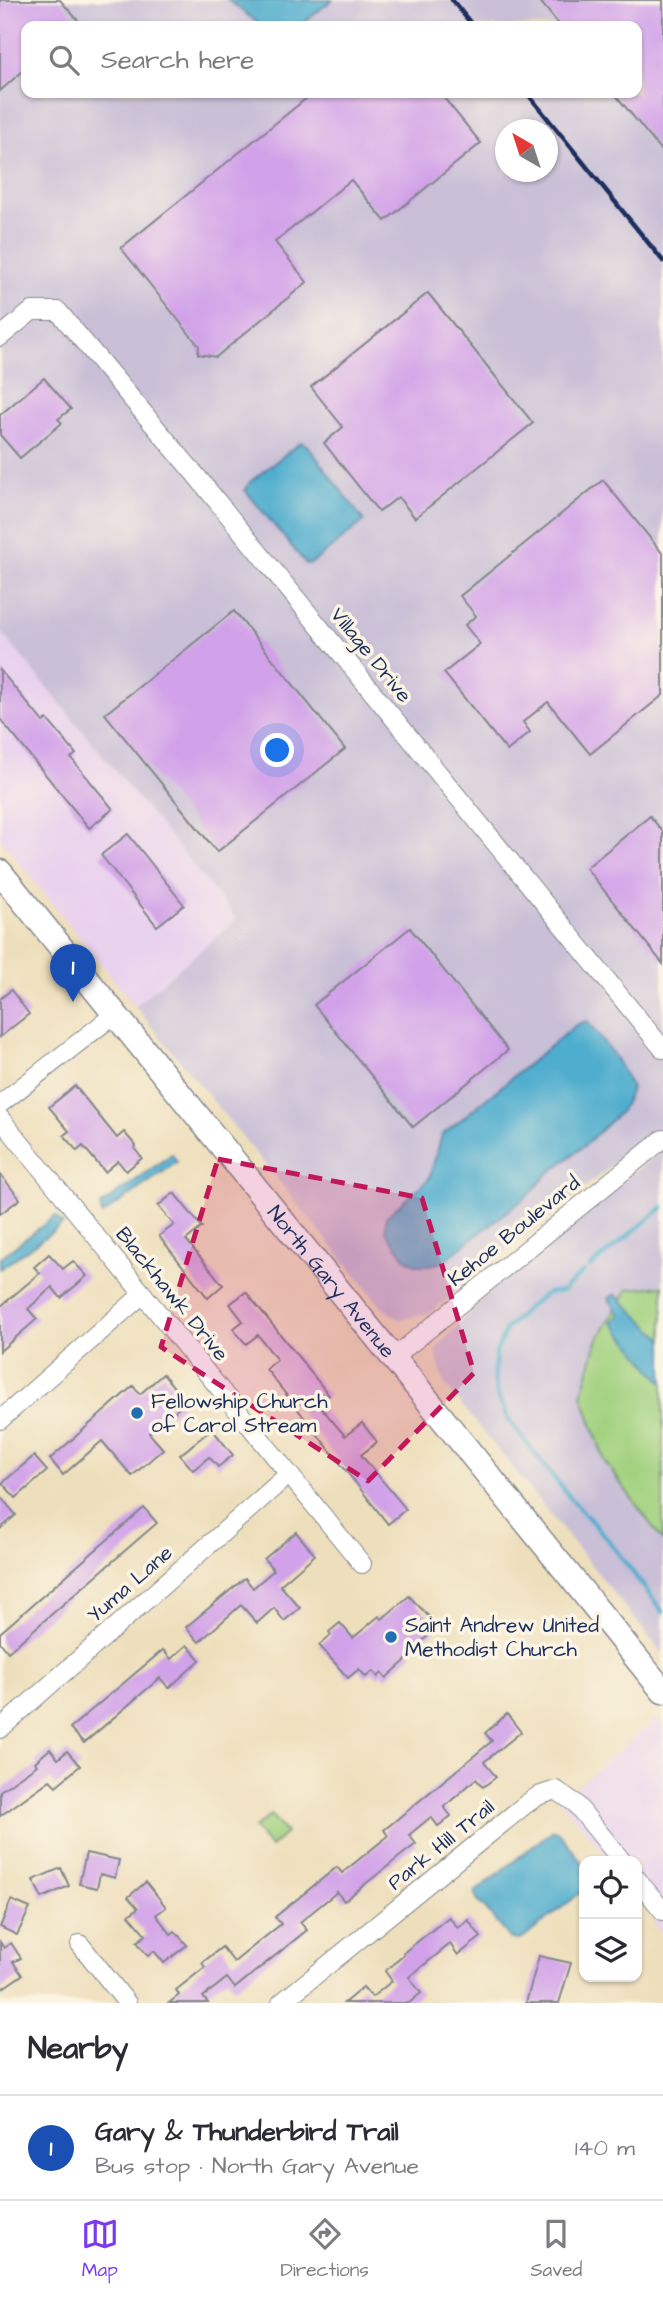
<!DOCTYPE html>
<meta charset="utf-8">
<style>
body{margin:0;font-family:"Architects Daughter",sans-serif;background:#f7f7f7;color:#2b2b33}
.controls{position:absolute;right:21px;bottom:21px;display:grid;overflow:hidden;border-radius:14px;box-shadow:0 2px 5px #0004}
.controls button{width:63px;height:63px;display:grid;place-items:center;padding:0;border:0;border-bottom:2px solid #e1e1e2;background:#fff;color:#2b2b33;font:35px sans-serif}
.compass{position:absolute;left:495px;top:119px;width:63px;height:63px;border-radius:50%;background:#fff;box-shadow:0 2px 5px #0004;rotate:321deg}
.you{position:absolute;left:278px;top:751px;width:24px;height:24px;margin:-18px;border:5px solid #fff;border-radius:50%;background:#1a73e8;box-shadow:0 0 0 10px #1a73e833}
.badge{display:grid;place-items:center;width:46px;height:46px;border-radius:50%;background:#7c3aed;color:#fff;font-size:23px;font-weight:700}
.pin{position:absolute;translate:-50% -58px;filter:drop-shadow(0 2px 4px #0008)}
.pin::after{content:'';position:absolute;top:37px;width:24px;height:21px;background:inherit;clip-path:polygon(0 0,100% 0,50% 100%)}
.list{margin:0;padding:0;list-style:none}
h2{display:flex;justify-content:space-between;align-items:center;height:91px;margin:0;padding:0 28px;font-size:30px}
h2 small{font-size:23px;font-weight:400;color:#7c7c81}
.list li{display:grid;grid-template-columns:46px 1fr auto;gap:21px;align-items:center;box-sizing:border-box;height:105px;padding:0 28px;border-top:2px solid #e1e1e2}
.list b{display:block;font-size:26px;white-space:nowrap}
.list p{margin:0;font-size:23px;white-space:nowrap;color:#7c7c81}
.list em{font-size:23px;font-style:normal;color:#7c7c81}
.icon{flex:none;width:38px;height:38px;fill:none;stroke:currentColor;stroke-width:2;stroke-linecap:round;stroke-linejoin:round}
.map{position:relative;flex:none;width:663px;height:2003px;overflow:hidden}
.search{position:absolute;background:#fff;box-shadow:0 2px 5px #0004;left:21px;right:21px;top:21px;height:77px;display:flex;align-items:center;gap:18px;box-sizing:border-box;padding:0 24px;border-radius:14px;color:#7c7c81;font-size:26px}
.sheet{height:196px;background:#fff}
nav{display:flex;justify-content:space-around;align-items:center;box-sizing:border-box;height:98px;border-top:2px solid #e1e1e2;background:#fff;font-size:19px;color:#7c7c81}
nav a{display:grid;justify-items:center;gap:4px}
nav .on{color:#7c3aed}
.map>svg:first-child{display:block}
</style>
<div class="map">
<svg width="663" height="2003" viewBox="0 0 663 2003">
<rect width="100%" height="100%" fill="#fcf5e5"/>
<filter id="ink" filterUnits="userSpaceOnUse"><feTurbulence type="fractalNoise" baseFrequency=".0143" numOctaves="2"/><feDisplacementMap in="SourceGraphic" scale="14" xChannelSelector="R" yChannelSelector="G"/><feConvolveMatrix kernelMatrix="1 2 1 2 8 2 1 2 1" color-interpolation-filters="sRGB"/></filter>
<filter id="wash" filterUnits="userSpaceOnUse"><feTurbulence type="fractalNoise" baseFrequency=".00686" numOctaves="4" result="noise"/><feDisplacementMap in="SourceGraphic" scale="28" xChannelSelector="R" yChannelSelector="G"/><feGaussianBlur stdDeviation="1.57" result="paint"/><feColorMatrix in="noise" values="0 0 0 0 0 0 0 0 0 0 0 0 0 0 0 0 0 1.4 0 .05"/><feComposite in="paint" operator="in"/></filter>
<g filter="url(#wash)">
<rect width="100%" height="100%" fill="#eedfbc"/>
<g fill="#e9d2ee">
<polygon points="2,633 237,919 135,1006 0,839 0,635"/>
<polygon points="657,1718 663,1726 663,1936 653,1923 659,1918 637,1891 637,1861 611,1861 560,1801"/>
</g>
<g fill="#c9bfd7" fill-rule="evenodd">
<path d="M 0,0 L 663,0 L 663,1124 L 431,1312 L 400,1320 L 383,1308 L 135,1006 L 237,919 L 3,634 L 0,635 ZM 26,26 L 637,26 L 637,93 L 26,93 ZM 505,130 L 548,130 L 548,172 L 505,172 Z"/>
<polygon points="663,1149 663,1654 444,1383 435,1350 497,1283"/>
</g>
<g fill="#a2d17f" stroke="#5e806e" stroke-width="2">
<polygon points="663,1286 663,1541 605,1462 582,1395 597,1341 628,1289"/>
<polygon points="271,1815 286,1833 270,1847 254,1828"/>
</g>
<g fill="#50adce" stroke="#366e96" stroke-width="2">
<polygon points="228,0 332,0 300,26 262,26"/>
<polygon points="301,442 308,446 364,521 312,563 306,564 245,490 250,482"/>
<polygon points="587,1021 615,1057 632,1088 621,1111 585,1145 547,1175 531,1193 442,1262 430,1265 417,1265 406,1259 386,1232 386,1217 429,1179 442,1135 576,1025"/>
<polygon points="172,1154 177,1162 102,1215 100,1206"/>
<polygon points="55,1216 63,1224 0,1269 0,1258"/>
<polygon points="615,1294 663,1339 663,1383 612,1322 620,1315 609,1299"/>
<polygon points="553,1830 559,1832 584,1865 584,1890 521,1940 511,1939 477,1899 475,1892"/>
</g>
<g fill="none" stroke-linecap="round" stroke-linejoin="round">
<g stroke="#50adce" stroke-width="4.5">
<polyline points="590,1267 663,1207"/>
<polyline points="583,1272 562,1291 547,1293 526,1309 506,1329 496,1353 494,1377 498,1397 510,1422 571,1499 605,1536 663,1612"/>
</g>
</g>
<g id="blocks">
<g fill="#d1a2e9">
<polygon points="0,0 60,0 83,26 26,26 26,68 0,91"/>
<polygon points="539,0 663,0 663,153 614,93 637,93 637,26 560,26"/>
<polygon points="313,93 440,93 481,143 385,221 351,180 275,242 307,282 216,357 198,354 199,346 121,248"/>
<polygon points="428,293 533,423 415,518 398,497 379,512 324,443 343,427 311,387"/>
<polygon points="44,378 71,409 58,419 62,423 20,458 0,435 0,415"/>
<polygon points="603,480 663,554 663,695 590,754 548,702 523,722 530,732 507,751 444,673 480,644 465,625 476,616 460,596"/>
<polygon points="234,611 345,749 217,852 105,714"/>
<polygon points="0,670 43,722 47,719 76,754 71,758 113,809 89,828 0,719"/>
<polygon points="650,816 663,832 663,964 586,868"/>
<polygon points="128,834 184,905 157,926 101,855"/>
<polygon points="410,928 508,1050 413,1127 314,1005"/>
<polygon points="11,990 29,1014 0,1037 0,999"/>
<polygon points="75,1086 117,1138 124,1132 136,1146 134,1148 142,1158 126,1171 118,1161 105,1172 83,1146 77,1151 64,1135 69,1131 49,1107"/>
<polygon points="0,1174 20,1199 0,1214"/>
<polygon points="174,1193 202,1227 186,1240 223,1285 208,1298 159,1236 174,1225 158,1206"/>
<polygon points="49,1254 63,1269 73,1261 87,1276 61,1298 52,1287 28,1309 37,1319 0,1351 0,1307 40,1273 34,1267"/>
<polygon points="246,1292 329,1395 318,1404 345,1436 362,1423 377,1442 361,1455 406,1509 388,1524 266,1369 277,1360 258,1335 246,1344 233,1329 243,1321 230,1304"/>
<polygon points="163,1374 186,1402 149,1433 163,1449 132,1476 102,1441 63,1475 50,1459 133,1386 140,1394"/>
<polygon points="212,1429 233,1455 218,1467 209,1457 193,1470 180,1455"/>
<polygon points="34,1456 47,1471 16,1498 2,1483"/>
<polygon points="0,1496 16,1515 0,1529"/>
<polygon points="144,1508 157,1523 8,1652 0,1642 0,1633"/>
<polygon points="296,1532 315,1555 280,1585 300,1608 284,1621 274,1608 257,1623 241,1605 199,1642 186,1627 245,1578 253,1588 274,1570 264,1559"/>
<polygon points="409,1596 439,1627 410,1651 413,1654 386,1678 382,1673 378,1677 373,1671 366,1677 359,1669 348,1678 319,1645 331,1635 329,1632 340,1623 353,1638 379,1616 382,1619"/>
<polygon points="187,1645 200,1660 169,1688 160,1678 84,1743 70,1728 163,1650 171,1659"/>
<polygon points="507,1714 521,1732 484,1762 496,1777 483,1787 476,1779 444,1807 451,1816 438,1826 431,1817 409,1835 416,1844 403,1854 344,1901 337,1892 300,1922 307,1930 235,1988 227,1978 203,1997 208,2003 169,2003 179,1995 176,1990 205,1967 202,1963 222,1947 234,1962 281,1924 275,1917 337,1867 342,1873 388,1836 384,1830 492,1741 485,1733"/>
<polygon points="50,1749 58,1759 67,1751 80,1766 56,1786 50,1780 0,1816 0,1791 37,1765 35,1762"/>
<polygon points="86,1853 119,1860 115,1878 100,1874 97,1888 79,1884"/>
<polygon points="61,1868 69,1886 42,1898 33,1880"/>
<polygon points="146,1882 166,1907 156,1915 171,1934 175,1931 187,1945 164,1963 154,1951 148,1956 137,1942 146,1935 129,1915 138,1908 128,1897"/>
<polygon points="11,1900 30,1908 17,1935 0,1927"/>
<polygon points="449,1917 458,1928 468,1920 481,1937 458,1955 450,1944 409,1977 421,1993 409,2003 344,2003 363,1987 372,1997 392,1981 385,1971 404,1955 403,1953"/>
<polygon points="0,1942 4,1948 11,1943 21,1958 13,1962 22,1975 0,1990"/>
<polygon points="539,1956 571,1963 559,2003 526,2003"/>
</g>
</g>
</g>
<g filter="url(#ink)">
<use href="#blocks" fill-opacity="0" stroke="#84878d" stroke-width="2"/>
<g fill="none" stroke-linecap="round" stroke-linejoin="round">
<defs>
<g id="street">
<polyline points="0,337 32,311 58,311 194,473 663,1049"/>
<polyline points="0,1104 115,1014"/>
<polyline points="0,1118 362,1564"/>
<polyline points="393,1358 663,1139"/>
<polyline points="0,1420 143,1294"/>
<polyline points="0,1729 289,1474"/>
<polyline points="637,1879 663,1911"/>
<polyline points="80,1944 127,2003"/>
<polyline points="281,2003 526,1804 538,1796 556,1790 575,1803 622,1861"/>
</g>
<g id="secondary">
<path id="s1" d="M 0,872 L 663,1691"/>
</g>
</defs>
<use href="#street" stroke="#84878d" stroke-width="20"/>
<use href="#secondary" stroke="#84878d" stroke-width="27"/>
<use href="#street" stroke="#fff" stroke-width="18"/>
<use href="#secondary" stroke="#fff" stroke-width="24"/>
<g stroke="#1b2f5e" stroke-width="4.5">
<polyline points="452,0 473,26"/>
<polyline points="527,93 663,261"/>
</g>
</g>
</g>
<path fill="#c2185b" fill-opacity="0.2" stroke="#c2185b" stroke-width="5" stroke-dasharray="14 9" stroke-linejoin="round" d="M 218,1159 L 422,1198 L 474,1373 L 368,1481 L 161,1347 Z"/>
<g fill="#1f6fb2" stroke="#fcf5e5" stroke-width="2.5">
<circle cx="137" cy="1413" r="7"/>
<circle cx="391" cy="1637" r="7"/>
</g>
<g text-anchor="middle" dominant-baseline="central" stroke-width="7" stroke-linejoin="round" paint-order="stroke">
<g font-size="21" fill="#1b2f5e" stroke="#fcf5e5">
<text transform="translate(371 655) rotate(51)">Village Drive</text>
<text transform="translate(514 1231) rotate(-39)">Kehoe Boulevard</text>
<text stroke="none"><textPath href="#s1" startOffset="527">North Gary Avenue</textPath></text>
<text transform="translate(172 1294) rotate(51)">Blackhawk Drive</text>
<text transform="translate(130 1584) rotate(-41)">Yuma Lane</text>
<text transform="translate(441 1845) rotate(-39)">Park Hill Trail</text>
</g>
<g font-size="21" fill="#1b2f5e" stroke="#fcf5e5" text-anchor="start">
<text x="151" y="1401">Fellowship Church<tspan x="151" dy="24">of Carol Stream</tspan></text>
<text x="405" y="1625">Saint Andrew United<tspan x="405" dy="24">Methodist Church</tspan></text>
</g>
</g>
</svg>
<div class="controls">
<button><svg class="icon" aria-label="locate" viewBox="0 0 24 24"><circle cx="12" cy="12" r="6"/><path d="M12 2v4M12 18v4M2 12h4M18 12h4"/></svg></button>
<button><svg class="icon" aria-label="layers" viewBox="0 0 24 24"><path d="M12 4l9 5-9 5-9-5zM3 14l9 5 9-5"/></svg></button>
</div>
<svg class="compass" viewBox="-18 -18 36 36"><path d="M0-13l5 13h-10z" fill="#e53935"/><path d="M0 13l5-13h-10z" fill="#7c7c81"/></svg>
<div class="you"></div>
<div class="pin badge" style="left:73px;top:1002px;background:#1a4fb4">1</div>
<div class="search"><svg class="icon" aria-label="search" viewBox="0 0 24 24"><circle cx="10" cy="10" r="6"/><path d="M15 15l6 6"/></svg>Search here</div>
</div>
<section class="sheet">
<h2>Nearby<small></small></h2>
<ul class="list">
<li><span class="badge" style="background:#1a4fb4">1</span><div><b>Gary &amp; Thunderbird Trail</b><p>Bus stop · North Gary Avenue</p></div><em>140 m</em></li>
</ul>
</section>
<nav>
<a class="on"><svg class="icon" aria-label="map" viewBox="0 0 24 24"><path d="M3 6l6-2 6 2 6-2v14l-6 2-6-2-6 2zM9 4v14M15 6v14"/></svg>Map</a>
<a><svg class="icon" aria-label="directions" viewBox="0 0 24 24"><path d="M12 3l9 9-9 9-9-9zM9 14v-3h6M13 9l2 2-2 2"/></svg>Directions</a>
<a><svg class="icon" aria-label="saved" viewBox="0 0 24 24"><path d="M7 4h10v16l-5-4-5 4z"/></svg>Saved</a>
</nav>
